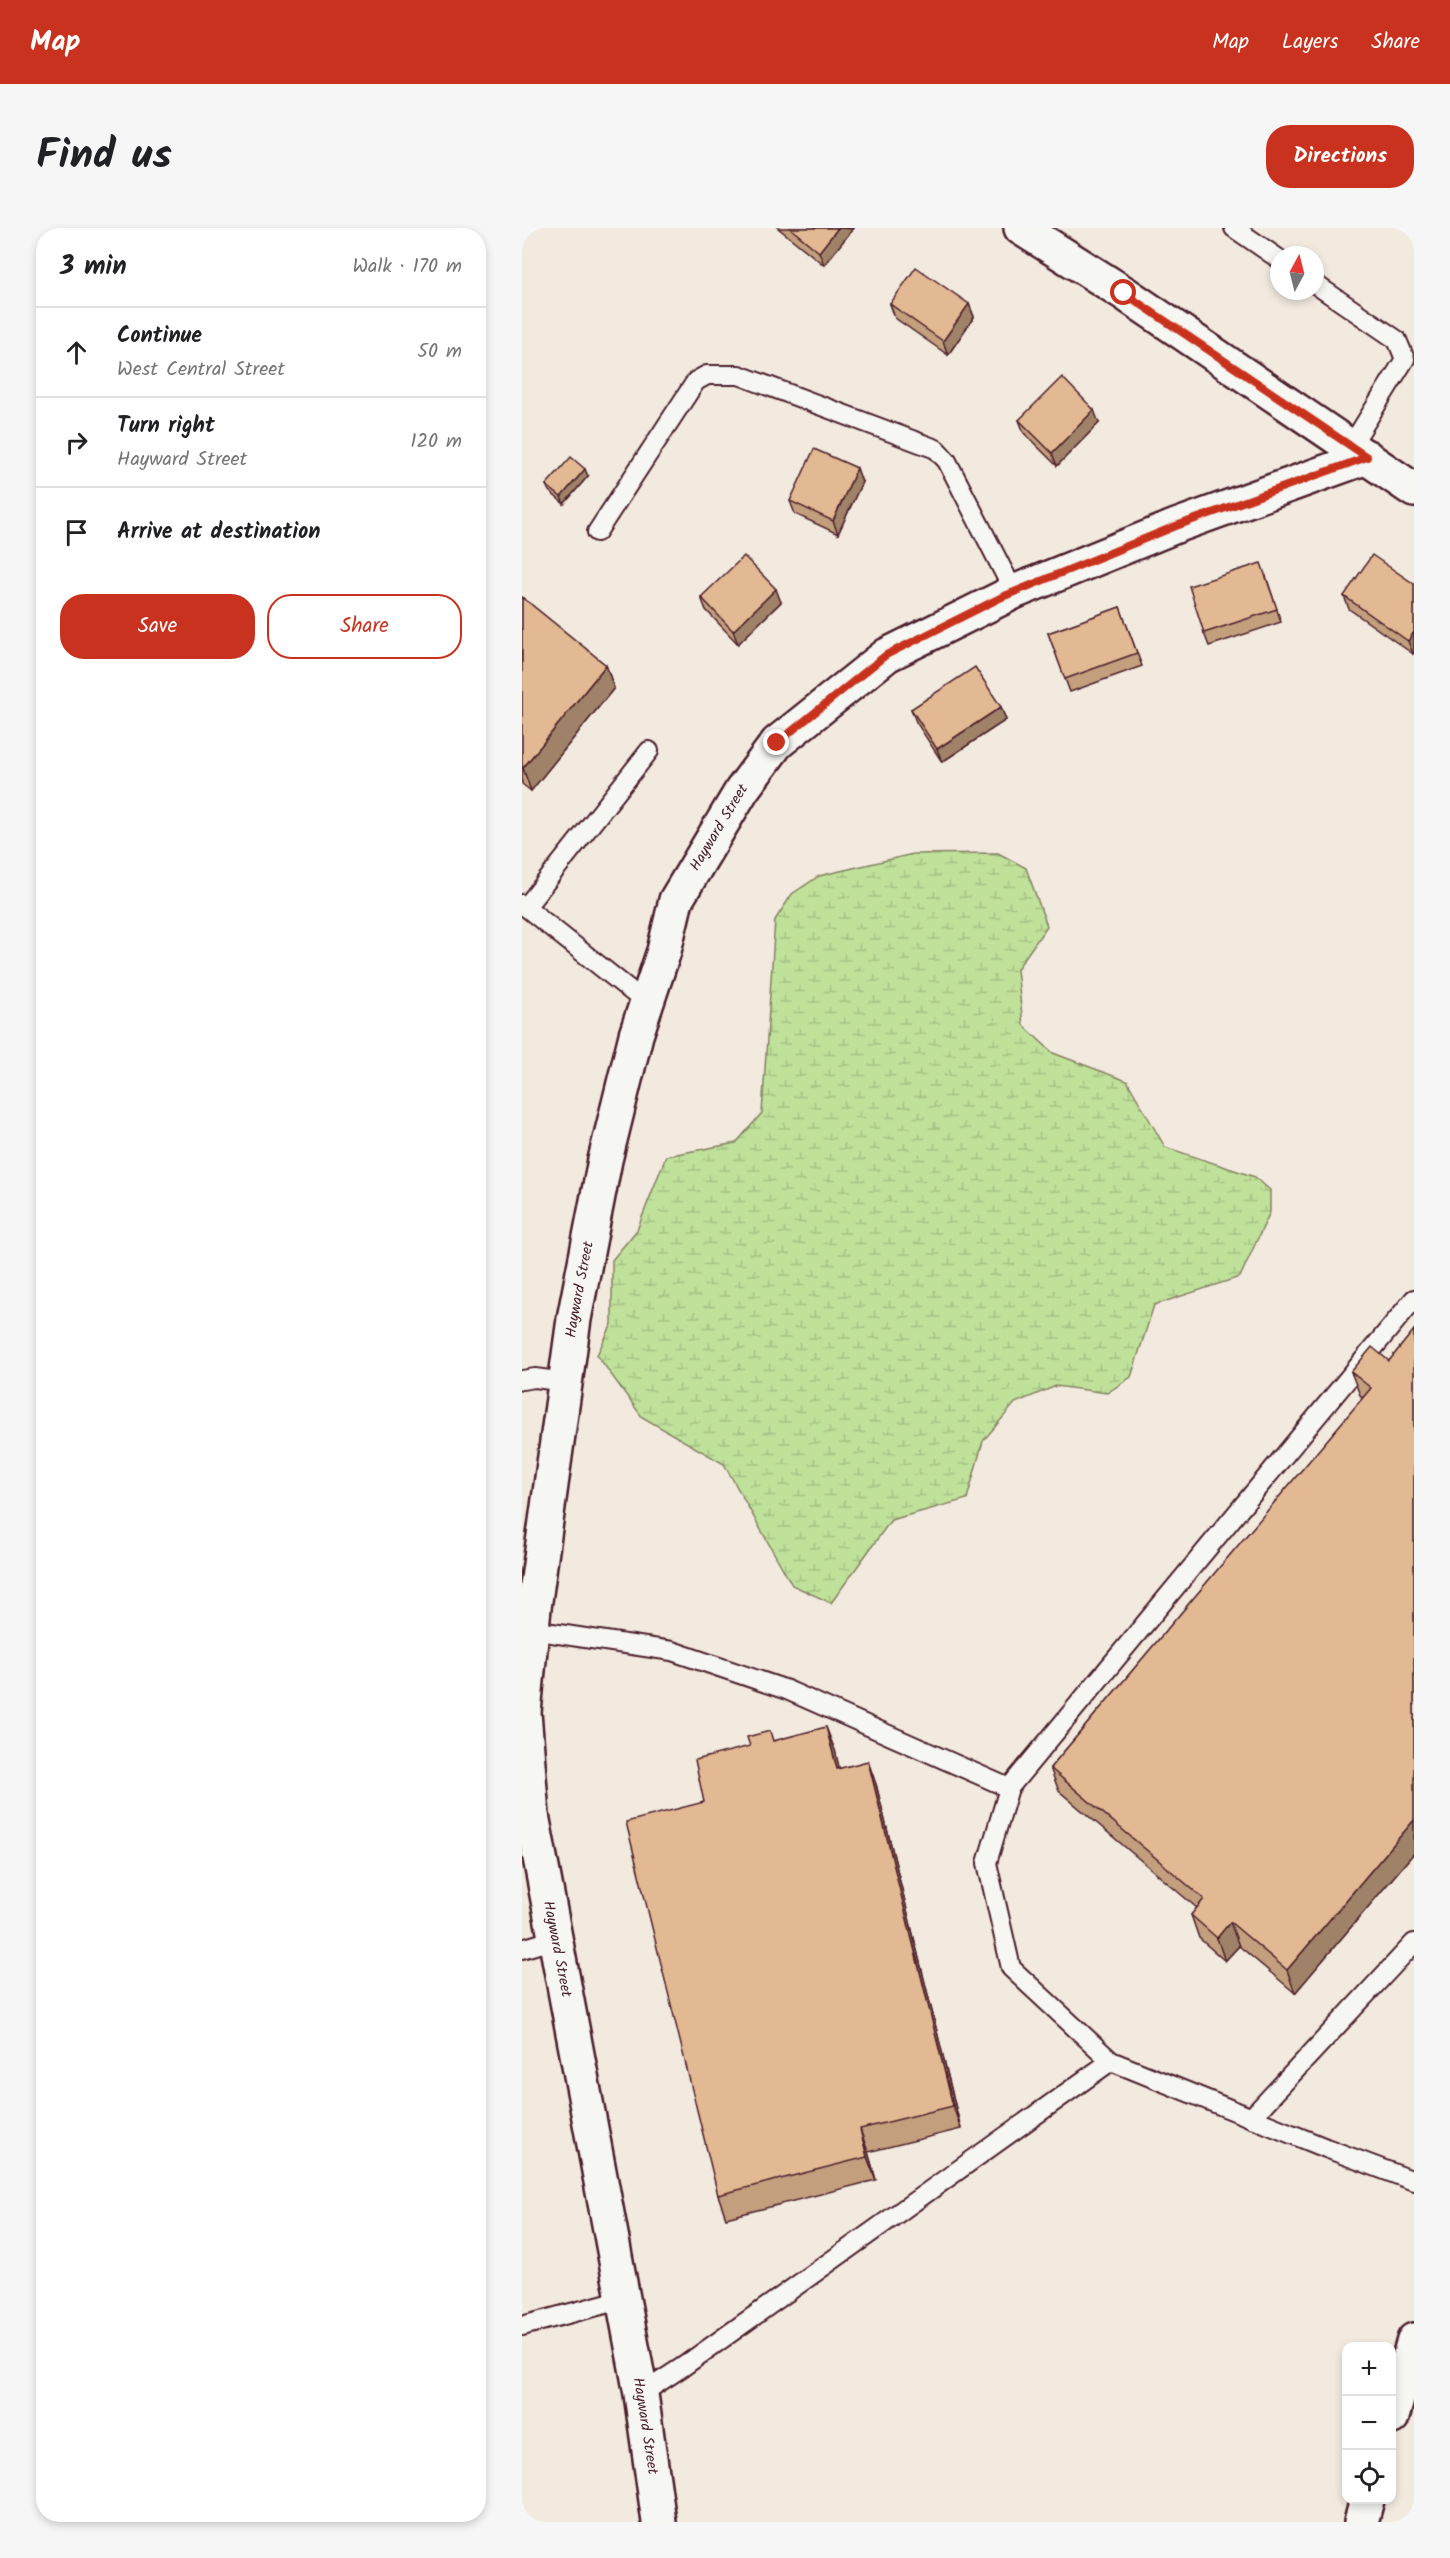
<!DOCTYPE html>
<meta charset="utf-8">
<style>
body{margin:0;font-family:Kalam,sans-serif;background:#f6f6f6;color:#202124}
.controls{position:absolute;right:18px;bottom:18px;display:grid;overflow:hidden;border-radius:12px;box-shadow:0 3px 9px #0003}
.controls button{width:54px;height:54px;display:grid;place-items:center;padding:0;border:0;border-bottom:2px solid #e0e0e0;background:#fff;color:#202124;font:30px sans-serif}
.compass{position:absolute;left:748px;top:18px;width:54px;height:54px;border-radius:50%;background:#fff;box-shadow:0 3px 9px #0003;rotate:7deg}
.stop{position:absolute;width:18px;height:18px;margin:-14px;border:4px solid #c8321e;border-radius:50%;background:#fff}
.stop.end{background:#c8321e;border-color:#fff;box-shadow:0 2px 6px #0008}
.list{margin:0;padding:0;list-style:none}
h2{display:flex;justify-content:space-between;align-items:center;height:78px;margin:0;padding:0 24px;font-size:26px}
h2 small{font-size:20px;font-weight:400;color:#757577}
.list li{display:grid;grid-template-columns:39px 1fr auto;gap:18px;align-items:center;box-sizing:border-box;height:90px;padding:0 24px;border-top:2px solid #e0e0e0}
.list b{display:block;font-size:22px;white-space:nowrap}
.list p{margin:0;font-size:20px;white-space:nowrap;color:#757577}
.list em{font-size:20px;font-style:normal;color:#757577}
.actions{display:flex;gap:12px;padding:18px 24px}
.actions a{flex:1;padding:14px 0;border:2px solid #c8321e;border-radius:24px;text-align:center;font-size:21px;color:#c8321e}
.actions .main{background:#c8321e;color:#fff}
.icon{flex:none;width:33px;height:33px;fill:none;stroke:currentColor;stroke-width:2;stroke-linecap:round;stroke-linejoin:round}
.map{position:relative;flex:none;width:892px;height:2294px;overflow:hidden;border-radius:24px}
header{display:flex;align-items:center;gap:36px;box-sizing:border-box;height:84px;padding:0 30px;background:#c8321e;color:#fff}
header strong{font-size:28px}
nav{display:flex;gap:33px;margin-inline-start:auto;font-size:21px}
.intro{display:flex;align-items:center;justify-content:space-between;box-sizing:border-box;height:144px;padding:0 36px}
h1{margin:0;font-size:42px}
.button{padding:15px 27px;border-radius:24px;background:#c8321e;color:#fff;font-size:21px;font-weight:700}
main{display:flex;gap:36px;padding:0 36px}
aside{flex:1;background:#fff;border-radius:24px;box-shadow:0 3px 9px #0003}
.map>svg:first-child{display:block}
</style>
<header>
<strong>Map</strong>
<nav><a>Map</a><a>Layers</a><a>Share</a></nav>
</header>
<div class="intro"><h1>Find us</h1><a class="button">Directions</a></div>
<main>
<aside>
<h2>3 min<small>Walk · 170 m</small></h2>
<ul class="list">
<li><svg class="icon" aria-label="ahead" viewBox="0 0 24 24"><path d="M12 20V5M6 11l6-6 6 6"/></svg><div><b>Continue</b><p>West Central Street</p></div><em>50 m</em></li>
<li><svg class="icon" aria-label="right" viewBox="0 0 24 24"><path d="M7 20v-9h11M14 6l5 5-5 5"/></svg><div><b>Turn right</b><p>Hayward Street</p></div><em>120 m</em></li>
<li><svg class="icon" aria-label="arrive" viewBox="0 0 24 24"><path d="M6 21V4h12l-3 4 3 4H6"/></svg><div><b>Arrive at destination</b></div></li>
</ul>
<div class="actions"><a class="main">Save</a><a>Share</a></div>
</aside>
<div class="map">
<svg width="892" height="2294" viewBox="0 0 892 2294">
<defs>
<pattern id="wetland-marsh" width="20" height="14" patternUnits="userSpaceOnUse" patternTransform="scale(1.5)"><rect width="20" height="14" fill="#bfe19a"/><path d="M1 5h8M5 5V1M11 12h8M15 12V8" fill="none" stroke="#a6c185"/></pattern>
</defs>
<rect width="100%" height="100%" fill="#f2eadf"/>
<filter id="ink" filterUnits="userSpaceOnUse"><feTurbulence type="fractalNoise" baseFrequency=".0167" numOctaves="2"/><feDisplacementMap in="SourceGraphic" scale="12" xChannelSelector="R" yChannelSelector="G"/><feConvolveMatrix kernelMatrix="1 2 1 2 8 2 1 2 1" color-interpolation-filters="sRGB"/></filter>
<g filter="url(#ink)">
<polygon fill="url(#wetland-marsh)" stroke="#848062" stroke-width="1.5" points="476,625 504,640 525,698 495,741 501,797 531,825 605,853 643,919 733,949 748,962 748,984 718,1049 632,1077 609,1149 585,1165 534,1158 493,1175 461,1213 445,1271 369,1292 309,1375 270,1357 202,1236 120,1189 75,1127 90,1096 90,1032 115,1002 144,928 214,915 240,885 253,692 270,666 297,648 391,626"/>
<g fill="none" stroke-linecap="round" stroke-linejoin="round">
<defs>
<g id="service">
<polyline points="712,0 757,31"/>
<polyline points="793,56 875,112 883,131 829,218"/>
<polyline points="75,304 174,153 185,147 217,147 414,221 425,233 492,364"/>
<polyline points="0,676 123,774"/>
<polyline points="4,679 127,523"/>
<polyline points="0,1152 13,1150 44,1154"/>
<polyline points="10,1402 150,1423 265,1462 487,1560 892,1071"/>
<polyline points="487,1560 465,1635 489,1740 589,1833 804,1920 892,1953"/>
<polyline points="0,1721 33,1711"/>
<polyline points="729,1890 892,1715"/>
<polyline points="0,2098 102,2071"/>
<polyline points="119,2166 162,2138 589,1833"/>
</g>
<g id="minor">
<polyline points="870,2189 892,2112"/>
<path id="s1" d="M 137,2294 L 119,2166 L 10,1587 L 2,1484 L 12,1380 L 52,1091 L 83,932 L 114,807 L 142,723 L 154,672 L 220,562 L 255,515 L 365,427 L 492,364 L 654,298 L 845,229"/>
<polyline points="839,2294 845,2272"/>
</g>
<polyline id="secondary" points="499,0 602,65 892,262"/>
</defs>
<use href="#service" stroke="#4a1f2b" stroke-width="22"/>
<use href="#minor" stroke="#4a1f2b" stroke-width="38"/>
<use href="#secondary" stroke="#4a1f2b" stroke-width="38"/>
<use href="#service" stroke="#f6f6f2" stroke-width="18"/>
<use href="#minor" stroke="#f6f6f2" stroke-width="33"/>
<use href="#secondary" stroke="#f6f6f2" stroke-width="33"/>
</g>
<g fill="#c39f7e" stroke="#4a1f2b" stroke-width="1.5">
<polygon points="256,0 331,0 331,1 302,37"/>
<polygon points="368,76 447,76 452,89 426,127 373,90"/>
<polygon points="497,192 577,195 535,238 502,205"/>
<polygon points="66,248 42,276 27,263 24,257"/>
<polygon points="340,254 316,306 273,286 268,273"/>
<polygon points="744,348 759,394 687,418 682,405"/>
<polygon points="892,356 892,424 891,426 827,381 822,368"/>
<polygon points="0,369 84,437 92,460 9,563 0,556"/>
<polygon points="179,369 259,374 216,416 184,382"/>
<polygon points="598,379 620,438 548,464 526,405"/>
<polygon points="479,479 484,492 420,534 394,494 389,481"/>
<polygon points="892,1102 892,1625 773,1765 717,1718 703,1733 677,1710 669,1687 675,1680 537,1563 528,1540 841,1170 838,1167 829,1144 867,1133"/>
<polygon points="251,1513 313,1522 317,1540 354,1556 439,1901 346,1924 354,1952 204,1990 196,1967 182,1574"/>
</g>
<g fill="#9f8267" stroke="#4a1f2b" stroke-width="1.5">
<polygon points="316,0 331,1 302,37 297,24"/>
<polygon points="447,76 452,89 426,127 421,113"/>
<polygon points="572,182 577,195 535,238 530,225"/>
<polygon points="335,240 340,254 316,306 311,293"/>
<polygon points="63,241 66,248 42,276 39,269"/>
<polygon points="254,361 259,374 216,416 211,403"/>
<polygon points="892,404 892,424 891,426 886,413"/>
<polygon points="84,437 92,460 9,563 1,540"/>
<polygon points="479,479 484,492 420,534 415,521"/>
<polygon points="304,1499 313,1522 323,1564 315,1541"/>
<polygon points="346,1533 354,1556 439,1901 431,1878"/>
<polygon points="892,1592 892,1625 773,1765 765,1742"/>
<polygon points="708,1694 717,1718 703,1733 695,1710"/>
<polygon points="338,1901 346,1924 354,1952 345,1929"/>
</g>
<g fill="#e3b993" stroke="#4a1f2b" stroke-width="1.5">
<polygon points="268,0 316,0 297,24"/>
<polygon points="394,39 447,76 421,113 368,76"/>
<polygon points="540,149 572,182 530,225 497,192"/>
<polygon points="292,221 335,240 311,293 268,273"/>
<polygon points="49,229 63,241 39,269 24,257"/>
<polygon points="850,327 892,356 892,404 886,413 822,368"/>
<polygon points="222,328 254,361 211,403 179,369"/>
<polygon points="739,335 755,381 682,405 667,358"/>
<polygon points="0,369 84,437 1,540 0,540"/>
<polygon points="598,379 615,425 543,451 526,405"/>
<polygon points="453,439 479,479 415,521 389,481"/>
<polygon points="892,1102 892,1592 765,1742 708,1694 695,1710 669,1687 682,1671 528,1540 849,1160 829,1144 850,1119 867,1133"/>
<polygon points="304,1499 315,1541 346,1533 431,1878 338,1901 345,1929 196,1967 104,1594 182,1574 173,1532 228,1518 225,1509 248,1503 251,1513"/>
</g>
</g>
<g fill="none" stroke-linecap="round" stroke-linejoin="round" filter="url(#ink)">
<polyline stroke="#c8321e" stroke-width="8" points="255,515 364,427 480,369 654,298 845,229 602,65"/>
</g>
<g text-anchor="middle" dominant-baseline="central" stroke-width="4.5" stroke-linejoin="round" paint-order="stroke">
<g font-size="15" fill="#4a1f2b" stroke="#f6f6f2">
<text stroke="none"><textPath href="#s1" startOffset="1734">Hayward Street</textPath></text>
<text stroke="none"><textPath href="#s1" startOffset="1248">Hayward Street</textPath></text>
<text transform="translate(35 1721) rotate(79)">Hayward Street</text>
<text transform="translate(123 2198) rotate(81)">Hayward Street</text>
</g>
</g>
</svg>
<div class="controls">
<button>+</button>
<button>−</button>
<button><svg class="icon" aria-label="locate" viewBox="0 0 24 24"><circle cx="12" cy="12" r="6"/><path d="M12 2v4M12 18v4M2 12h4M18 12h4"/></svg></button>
</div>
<svg class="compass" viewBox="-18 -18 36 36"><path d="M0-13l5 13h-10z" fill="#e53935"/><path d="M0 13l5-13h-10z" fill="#757577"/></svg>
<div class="stop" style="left:602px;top:65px"></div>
<div class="stop end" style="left:255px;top:515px"></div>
</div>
</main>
